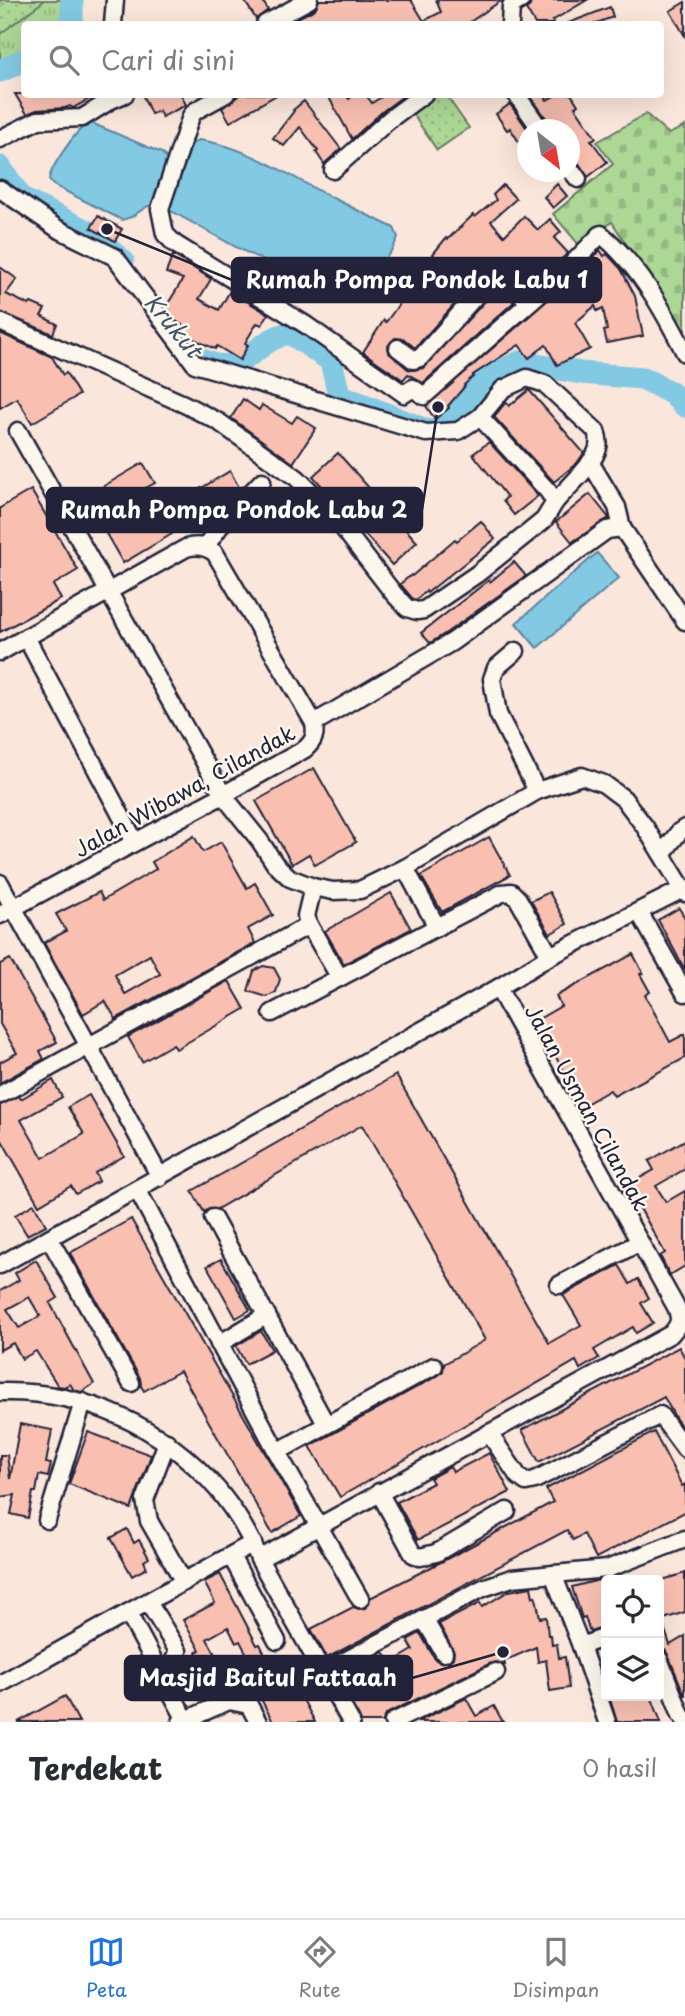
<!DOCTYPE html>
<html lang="id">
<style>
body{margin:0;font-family:"Playpen Sans",sans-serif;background:#f2f2f3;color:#2b2b33}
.controls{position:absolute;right:21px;bottom:21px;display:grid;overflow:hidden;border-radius:7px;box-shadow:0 7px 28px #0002}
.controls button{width:63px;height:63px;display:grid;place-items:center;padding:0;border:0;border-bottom:2px solid #e1e1e2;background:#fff;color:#2b2b33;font:35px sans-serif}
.compass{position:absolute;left:517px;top:119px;width:63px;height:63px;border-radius:50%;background:#fff;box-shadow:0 7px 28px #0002;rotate:149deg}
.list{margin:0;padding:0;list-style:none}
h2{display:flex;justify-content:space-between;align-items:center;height:91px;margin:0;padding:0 28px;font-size:30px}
h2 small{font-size:23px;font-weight:400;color:#7c7c81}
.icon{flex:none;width:38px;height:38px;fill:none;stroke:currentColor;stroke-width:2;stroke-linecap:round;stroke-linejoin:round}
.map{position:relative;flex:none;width:685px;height:1722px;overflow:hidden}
.search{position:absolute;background:#fff;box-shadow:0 7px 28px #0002;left:21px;right:21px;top:21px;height:77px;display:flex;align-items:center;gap:18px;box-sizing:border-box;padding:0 24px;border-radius:7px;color:#7c7c81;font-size:26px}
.sheet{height:196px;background:#fff}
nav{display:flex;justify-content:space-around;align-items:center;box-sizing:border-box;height:98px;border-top:2px solid #e1e1e2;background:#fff;font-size:19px;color:#7c7c81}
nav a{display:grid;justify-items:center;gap:4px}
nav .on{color:#1a73e8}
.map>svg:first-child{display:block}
</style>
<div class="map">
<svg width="685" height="1722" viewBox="0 0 685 1722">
<defs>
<pattern id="grass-tufts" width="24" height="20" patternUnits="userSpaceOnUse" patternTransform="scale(1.75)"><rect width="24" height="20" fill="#acd795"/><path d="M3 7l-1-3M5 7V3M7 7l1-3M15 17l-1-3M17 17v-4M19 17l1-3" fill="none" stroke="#94b881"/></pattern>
<pattern id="cemetery-stones" width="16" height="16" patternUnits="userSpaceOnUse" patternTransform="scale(1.75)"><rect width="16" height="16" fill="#acd795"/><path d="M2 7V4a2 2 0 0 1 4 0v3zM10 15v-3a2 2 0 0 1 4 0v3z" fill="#94b881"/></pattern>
<pattern id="park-dots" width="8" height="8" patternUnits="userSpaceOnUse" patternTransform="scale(1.75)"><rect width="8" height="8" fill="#acd795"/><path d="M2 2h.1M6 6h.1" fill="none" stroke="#94b881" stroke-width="1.8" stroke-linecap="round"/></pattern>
</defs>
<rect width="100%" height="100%" fill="#fae6da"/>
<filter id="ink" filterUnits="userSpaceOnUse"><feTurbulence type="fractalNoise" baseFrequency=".0143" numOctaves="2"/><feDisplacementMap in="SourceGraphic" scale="14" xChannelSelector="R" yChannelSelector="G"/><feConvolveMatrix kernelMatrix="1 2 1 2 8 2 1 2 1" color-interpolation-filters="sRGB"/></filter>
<g filter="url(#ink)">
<polygon fill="url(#grass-tufts)" stroke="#677c68" stroke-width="2" points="0,0 66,0 83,24 24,24 24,63 0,79"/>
<polygon fill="url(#cemetery-stones)" stroke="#677c68" stroke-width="2" points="646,114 669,134 685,126 685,335 612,222 579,245 553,214 613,164 597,142"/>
<g fill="url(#park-dots)" stroke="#677c68" stroke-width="2">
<polygon points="0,0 45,0 0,34"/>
<polygon points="439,95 446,95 469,128 437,150 412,113"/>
</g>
<g fill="#82c9e3" stroke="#5c86a0" stroke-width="2">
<path d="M 89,122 L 162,153 L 167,159 L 168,173 L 183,148 L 199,140 C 245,146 285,173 325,194 C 347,205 371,217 394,228 L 398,237 L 393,248 L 360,296 L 354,301 L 344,301 L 236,247 L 164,207 L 148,206 L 131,217 L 122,220 L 53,185 L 49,180 C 50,167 78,128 89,122 Z"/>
<polygon points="597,553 619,578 537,648 516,623"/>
</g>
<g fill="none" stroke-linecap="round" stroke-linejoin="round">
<g stroke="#82c9e3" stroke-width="23">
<polyline points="72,0 72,24"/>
<polyline points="0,71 24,60"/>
<polyline points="0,167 22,199 93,234 123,261"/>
<path d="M 197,357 C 242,384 253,339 290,333 L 331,361 L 339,395 L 428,431 L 438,430 L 456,416 L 480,381 L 520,362 L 581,373 L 643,378 L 671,393 L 685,406"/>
</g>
</g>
<g fill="#f9c0b1" stroke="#22223b" stroke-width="2" fill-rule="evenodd">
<polygon points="244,0 262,0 268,10 256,19"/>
<polygon points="319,0 411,0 424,21 441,12 436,0 502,0 467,24 286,24 315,9"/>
<polygon points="531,0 587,0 552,21 554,24 535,24 526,9 530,6"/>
<polygon points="685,2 685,36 670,11"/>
<polygon points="610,7 613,17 594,24 566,24"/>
<polygon points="15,94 98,94 73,108 70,106 65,108 37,110 27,114"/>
<polygon points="142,94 181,94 186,105 162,117 159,111 151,114"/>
<polygon points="241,94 278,94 230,122 222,108"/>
<polygon points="327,94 346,94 349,99 355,94 365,94 372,103 386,94 406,94 383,111 352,139"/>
<polygon points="529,94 544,94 547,100 558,94 571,94 578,105 575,107 596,138 591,140 607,162 588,177 578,162 570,159 570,130 551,130 550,124"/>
<polygon points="304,101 341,149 324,164 316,152 318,151 300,127 284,146 273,138 294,111 293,110"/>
<polygon points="510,104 528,130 528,156 510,128 507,130 496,114"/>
<polygon points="557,184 567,196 553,208 544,197"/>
<polygon points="503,185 516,199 491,221 504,236 524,216 538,230 550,219 561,232 554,238 568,253 530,288 516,271 504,262 499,261 491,264 415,348 404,339 395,338 388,346 389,353 408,369 413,370 423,368 500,285 514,302 423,383 408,374 403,380 363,352 384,320 386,322 397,307 421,270 422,271 434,255 433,254 446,238 448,239 473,215 475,217 496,200 493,195"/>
<polygon points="98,216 122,229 115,241 91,228"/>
<polygon points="600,250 604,256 607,254 621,269 635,296 643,336 607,343 604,331 607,330 603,308 597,311 595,306 575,323 590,349 557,365 546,345 529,358 519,345 473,375 474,376 464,385 465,386 448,406 449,408 435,419 426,406 572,279"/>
<polygon points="173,255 211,279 199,299 219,310 230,291 268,314 262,325 257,323 245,343 248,345 240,360 217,346 215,349 187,336 182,330 184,326 176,321 166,307 183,279 166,273"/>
<polygon points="0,267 17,279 6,294 29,305 31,303 45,309 41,316 57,324 53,334 0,312"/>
<polygon points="0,333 52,357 63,375 66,373 79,395 32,423 17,398 0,408"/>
<polygon points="529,390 584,453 577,463 554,482 494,417 506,402 509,406"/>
<polygon points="243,399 259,410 262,405 292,423 297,416 316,428 293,463 231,418"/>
<polygon points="489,442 538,496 514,515 503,501 507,497 473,454"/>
<polygon points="338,453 417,542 392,565 313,476"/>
<polygon points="143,463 155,483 146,488 172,534 123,563 85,497"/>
<polygon points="230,471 240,489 226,503 191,524 178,502"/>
<polygon points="31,490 78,570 53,585 61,599 0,632 0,508"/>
<polygon points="590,494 609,518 572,542 556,522"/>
<polygon points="481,521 495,539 427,593 426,591 416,600 413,599 400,584 411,575 412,576 455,539 457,541"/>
<polygon points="514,562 526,576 446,633 430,643 421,633 489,580 490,582"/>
<polygon points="314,768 356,842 315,865 309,854 292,864 256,801"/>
<path d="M 194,836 L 203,852 L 221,842 L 247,888 L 255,883 L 273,915 L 248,929 L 255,943 L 116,1019 L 105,1001 L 83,1014 L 44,943 L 66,931 L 56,914 L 99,892 L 103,900 L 156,869 L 152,862 ZM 150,955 L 160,974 L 125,994 L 115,975 Z"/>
<polygon points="489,837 510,875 442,912 421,876"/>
<polygon points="549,892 567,924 550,934 531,901"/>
<polygon points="391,893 411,929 344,964 325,931"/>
<polygon points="679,908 685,918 685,970 658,920"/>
<polygon points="633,954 643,973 640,974 650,992 645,995 670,1042 685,1034 685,1058 614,1096 610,1090 577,1109 567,1090 573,1087 545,1038 540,1041 530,1024 561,1006 556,996"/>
<polygon points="10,959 57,1042 40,1051 44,1059 0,1083 0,1062 17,1053 0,1024 0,964"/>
<polygon points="263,966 274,968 280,979 276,992 267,997 248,991 254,971"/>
<polygon points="229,981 245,1009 176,1049 173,1044 142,1062 128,1037"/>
<polygon points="396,1075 549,1343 581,1325 563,1295 619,1265 630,1284 638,1279 649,1298 641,1303 653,1323 636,1333 633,1327 594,1350 599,1358 580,1369 576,1361 340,1497 310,1446 439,1375 443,1371 444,1364 485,1340 362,1125 217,1209 209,1209 204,1212 192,1191"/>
<polygon points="53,1080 62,1097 21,1120 43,1158 84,1134 68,1107 89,1095 124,1156 95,1173 99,1181 76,1194 71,1186 39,1205 0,1137 0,1105 19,1096 21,1099"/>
<polygon points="685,1140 685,1169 656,1186 666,1202 685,1191 685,1266 670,1275 660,1256 665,1253 638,1205 633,1208 622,1188 654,1170 649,1161"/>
<polygon points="34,1204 46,1225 27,1235 15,1215"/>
<polygon points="131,1219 301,1516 272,1533 180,1371 144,1391 141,1386 140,1378 70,1253"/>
<polygon points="221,1259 250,1310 236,1318 207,1266"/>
<path d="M 36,1260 L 58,1298 L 50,1303 L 94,1384 L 81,1392 L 74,1390 L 70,1384 L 64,1387 L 58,1386 L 36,1351 L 22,1359 L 13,1343 L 0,1350 L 0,1291 L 19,1280 L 15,1273 ZM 29,1297 L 40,1316 L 19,1328 L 7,1309 Z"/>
<polygon points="261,1331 272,1350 246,1364 236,1346"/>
<polygon points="679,1347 685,1358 685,1431 676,1419 664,1397 539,1462 522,1430"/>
<polygon points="20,1424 52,1430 46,1463 51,1464 48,1477 39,1475 36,1492 33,1492 28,1518 11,1514 15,1495 0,1497 0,1455 7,1455 10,1479"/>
<polygon points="88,1432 151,1455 131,1509 69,1484"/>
<polygon points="654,1432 682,1486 685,1484 685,1512 596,1558 584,1534 573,1540 567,1530 327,1658 311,1629 353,1607 359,1609 365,1608 369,1604 370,1598 441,1562 553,1502 546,1489"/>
<polygon points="489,1453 510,1492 418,1540 397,1502 433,1483 430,1478 450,1467 453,1472"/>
<polygon points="127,1529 134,1543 139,1540 149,1558 144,1561 147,1568 132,1576 111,1538"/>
<polygon points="685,1573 685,1612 664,1619 659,1604 659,1581"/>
<polygon points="220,1574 257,1645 260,1644 269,1663 255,1670 240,1641 236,1643 228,1627 207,1639 226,1673 185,1697 176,1680 186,1674 188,1678 205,1669 196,1652 200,1650 183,1620 215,1603 204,1582"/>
<polygon points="599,1580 606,1580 606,1627 590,1632 585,1617 582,1618 572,1587"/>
<polygon points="531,1587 533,1597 535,1596 537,1602 540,1618 546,1617 548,1635 551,1635 552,1645 557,1644 559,1658 565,1657 569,1688 550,1691 546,1660 538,1662 536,1647 504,1661 505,1665 504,1665 497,1662 491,1663 388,1713 384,1717 383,1722 361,1722 337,1677 384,1652 391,1663 413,1650 407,1640 420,1633 435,1659 439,1662 449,1662 453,1658 454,1652 439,1624 480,1603 482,1607 509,1591"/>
<polygon points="659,1618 661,1618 670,1645 685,1636 685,1696 668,1655 665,1650 659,1649"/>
<polygon points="293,1679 301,1696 315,1722 273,1722 260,1697"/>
<polygon points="65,1696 79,1722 18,1722"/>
<polygon points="609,1696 651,1696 661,1722 617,1722"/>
<polygon points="466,1698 476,1716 494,1706 503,1722 417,1722"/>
</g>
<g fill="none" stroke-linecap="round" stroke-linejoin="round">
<defs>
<g id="minor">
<polyline points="113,24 115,0"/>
<polyline points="265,24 309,0"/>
<polyline points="510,24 511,6 521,0"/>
<path d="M 226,94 L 195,111 L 191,116 L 160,209 L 165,234 L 175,244 L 306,325 L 404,394 L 413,388 L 424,396 L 565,271 L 601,234 C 639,266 663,309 685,353"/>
<polyline points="516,94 541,130"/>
<polyline points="0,139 38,120 82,118 111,100 125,94"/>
<polyline points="570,169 578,179"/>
<polyline points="333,170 390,119 424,94"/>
<path d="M 0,189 L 58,229 L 115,257 L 195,364 L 426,433 L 458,431 L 480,417 L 503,389 L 527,378 L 545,384 L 596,431 C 599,439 600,446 596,453 C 590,468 566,489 555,502"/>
<polyline points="0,322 184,404 219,422 297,478 330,511 394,594 407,608 417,611 424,610 477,574 544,520 555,502 548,491 480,417"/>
<polyline points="398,348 414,360 420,358 498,271 508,278 528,302"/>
<polyline points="18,431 223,795 260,841 275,864 290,878 313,887 333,891 360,890 405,868 537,791 582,776 604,784 624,799 645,827 683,889"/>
<polyline points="590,462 617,507 622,528"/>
<polyline points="205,547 223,522 262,481"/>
<polyline points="26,637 135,842"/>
<polyline points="516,651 496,668 492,679 498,714 537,791"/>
<path d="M 0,652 L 186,548 C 196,545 206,546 215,553 L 314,723 C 316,735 314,741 305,749 L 223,795 L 0,915"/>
<polyline points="314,723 452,642 607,530 622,528 685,621"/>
<polyline points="662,854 679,832 685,828"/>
<polyline points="405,868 437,927"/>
<polyline points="0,883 160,1177"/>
<polyline points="313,887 306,916 309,925 340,978"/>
<polyline points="639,912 685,993"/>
<polyline points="272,1013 502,893 511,892 518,899 550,956"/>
<polyline points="0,1095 309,925"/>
<polyline points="137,1189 277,1452 360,1599"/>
<polyline points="213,1218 326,1424"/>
<polyline points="49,1238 131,1383"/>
<polyline points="0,1265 498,988 550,956 683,889 685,893"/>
<polyline points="559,1285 640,1242"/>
<polyline points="219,1344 267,1315"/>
<path d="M 0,1392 C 84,1390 163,1426 218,1490 C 235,1511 250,1534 259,1559 L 351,1722"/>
<polyline points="489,1433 518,1476 526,1482 535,1480 660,1415 685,1449"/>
<polyline points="167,1442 145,1500 149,1521 184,1582"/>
<polyline points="277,1452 434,1366"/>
<polyline points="379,1492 413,1554 420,1557 436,1553 507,1511"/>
<polyline points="47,1520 83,1402"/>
<polyline points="231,1556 277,1641"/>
<path d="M 259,1559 L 671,1334 C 680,1324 681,1320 676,1307 L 498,988"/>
<polyline points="553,1574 581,1646 607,1722"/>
<polyline points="148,1602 178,1651 172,1665 160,1671"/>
<polyline points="128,1613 187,1722"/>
<polyline points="424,1619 444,1653"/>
<polyline points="581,1646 606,1637"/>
<polyline points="659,1659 681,1715 685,1720"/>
<polyline points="322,1673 483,1588 512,1578 607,1569 685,1539"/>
<polyline points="0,1684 253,1543"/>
<polyline points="181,1722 229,1701 249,1705 258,1722"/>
<polyline points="393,1722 496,1672"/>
</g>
</defs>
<use href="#minor" stroke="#22223b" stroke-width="21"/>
<use href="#minor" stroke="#fbf7ec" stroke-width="16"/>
</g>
</g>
<g text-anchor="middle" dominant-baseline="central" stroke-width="5" stroke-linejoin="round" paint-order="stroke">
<g font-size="21" fill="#22223b" stroke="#fbf7ec">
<text transform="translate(184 790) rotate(-29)">Jalan Wibawa, Cilandak</text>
<text transform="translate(588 1107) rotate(61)">Jalan Usman Cilandak</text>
</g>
<g font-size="23" font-style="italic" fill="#3f546d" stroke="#fbf7ec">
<text transform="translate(174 325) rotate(50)">Krukut</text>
</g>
</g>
<path fill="none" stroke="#22223b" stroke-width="2.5" d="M107 229L232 280M438 407L422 510M503 1652L412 1678"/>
<g fill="#22223b" stroke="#fbf7ec" stroke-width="2.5">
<circle cx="107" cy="229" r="7"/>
<circle cx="438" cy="407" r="7"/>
<circle cx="503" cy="1652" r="7"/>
</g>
<g fill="#22223b" stroke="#22223b" stroke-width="2.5">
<rect x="232" y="258" width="369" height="44" rx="7"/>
<rect x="47" y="488" width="375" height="44" rx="7"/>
<rect x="125" y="1656" width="287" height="44" rx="7"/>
</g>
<g font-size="23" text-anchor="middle" font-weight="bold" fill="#fff">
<text x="417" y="288">Rumah Pompa Pondok Labu 1</text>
<text x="234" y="518">Rumah Pompa Pondok Labu 2</text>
<text x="268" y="1686">Masjid Baitul Fattaah</text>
</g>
</svg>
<div class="controls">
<button><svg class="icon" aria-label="locate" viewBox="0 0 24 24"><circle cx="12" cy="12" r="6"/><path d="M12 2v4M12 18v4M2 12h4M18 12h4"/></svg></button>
<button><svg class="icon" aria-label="layers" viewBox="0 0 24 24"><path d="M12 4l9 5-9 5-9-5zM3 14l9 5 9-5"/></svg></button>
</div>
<svg class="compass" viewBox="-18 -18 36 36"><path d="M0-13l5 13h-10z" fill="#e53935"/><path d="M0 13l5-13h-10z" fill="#7c7c81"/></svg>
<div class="search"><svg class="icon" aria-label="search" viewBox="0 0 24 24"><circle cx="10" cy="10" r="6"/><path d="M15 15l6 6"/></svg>Cari di sini</div>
</div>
<section class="sheet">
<h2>Terdekat<small>0 hasil</small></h2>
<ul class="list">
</ul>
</section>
<nav>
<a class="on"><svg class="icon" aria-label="map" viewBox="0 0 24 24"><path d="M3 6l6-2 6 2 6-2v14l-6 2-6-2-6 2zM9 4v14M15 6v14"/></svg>Peta</a>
<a><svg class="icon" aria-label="directions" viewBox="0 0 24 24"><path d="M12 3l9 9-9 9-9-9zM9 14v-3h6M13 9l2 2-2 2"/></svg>Rute</a>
<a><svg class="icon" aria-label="saved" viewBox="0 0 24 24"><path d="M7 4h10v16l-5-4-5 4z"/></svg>Disimpan</a>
</nav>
